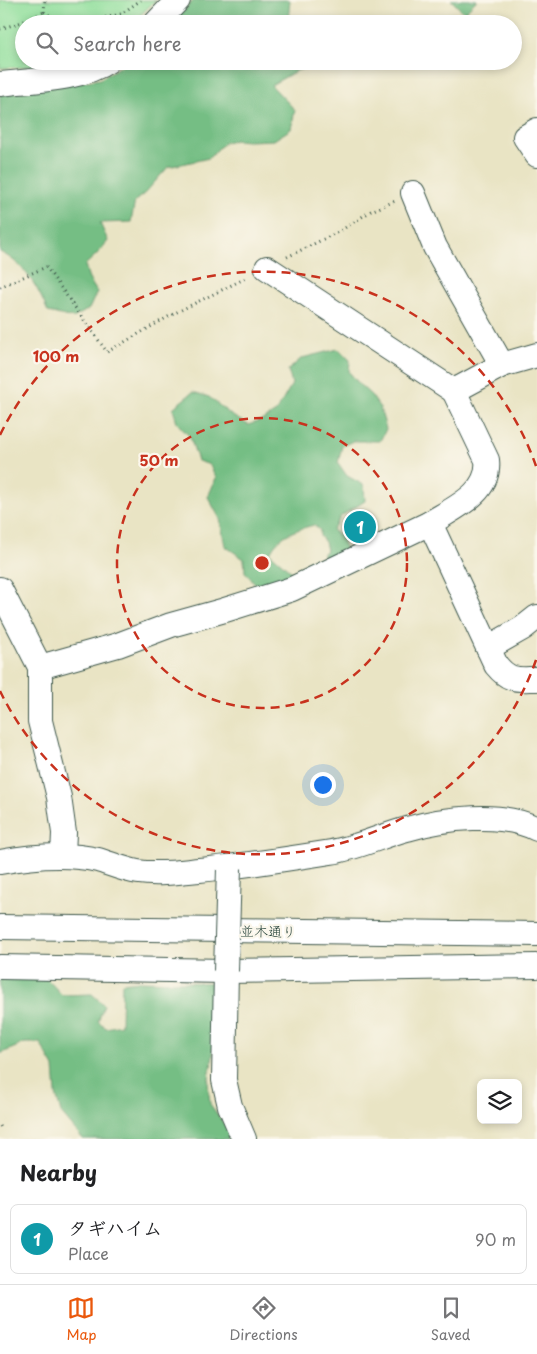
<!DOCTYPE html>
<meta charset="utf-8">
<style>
body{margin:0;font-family:"Playpen Sans","Klee One",sans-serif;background:#f2f2f2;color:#202124}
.controls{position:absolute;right:15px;bottom:15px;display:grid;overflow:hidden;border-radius:8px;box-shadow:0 2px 8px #0003}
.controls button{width:45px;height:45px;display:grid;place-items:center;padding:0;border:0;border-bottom:1px solid #e0e0e0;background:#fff;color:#202124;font:25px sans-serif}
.you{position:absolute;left:322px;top:784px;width:18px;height:18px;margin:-12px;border:4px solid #fff;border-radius:50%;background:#1a73e8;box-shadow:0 0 0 8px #1a73e833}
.badge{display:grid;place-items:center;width:32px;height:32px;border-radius:50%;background:#ea580c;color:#fff;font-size:16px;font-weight:700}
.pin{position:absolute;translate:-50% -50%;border:2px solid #fff;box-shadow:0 1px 5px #0006}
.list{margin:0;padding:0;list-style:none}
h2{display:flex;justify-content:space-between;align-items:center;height:65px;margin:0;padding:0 20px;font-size:21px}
h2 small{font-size:16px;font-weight:400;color:#757577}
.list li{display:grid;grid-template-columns:32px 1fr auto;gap:15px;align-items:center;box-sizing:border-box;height:70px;margin:0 10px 10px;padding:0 10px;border:1px solid #e0e0e0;border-radius:8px}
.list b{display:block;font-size:19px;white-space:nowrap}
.list p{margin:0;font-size:16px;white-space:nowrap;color:#757577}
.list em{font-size:16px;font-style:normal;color:#757577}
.icon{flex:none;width:28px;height:28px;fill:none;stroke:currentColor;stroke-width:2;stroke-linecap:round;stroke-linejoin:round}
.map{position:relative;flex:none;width:537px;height:1139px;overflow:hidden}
.search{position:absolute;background:#fff;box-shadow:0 2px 8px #0003;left:15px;right:15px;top:15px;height:55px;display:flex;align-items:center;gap:12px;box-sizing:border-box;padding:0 18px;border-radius:28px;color:#757577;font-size:19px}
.sheet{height:145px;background:#fff}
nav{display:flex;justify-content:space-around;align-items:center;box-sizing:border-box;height:70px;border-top:1px solid #e0e0e0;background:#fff;font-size:14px;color:#757577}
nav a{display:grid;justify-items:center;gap:2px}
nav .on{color:#ea580c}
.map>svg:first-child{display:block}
</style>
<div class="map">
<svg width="537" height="1139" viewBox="0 0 537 1139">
<rect width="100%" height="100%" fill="#fbf7ec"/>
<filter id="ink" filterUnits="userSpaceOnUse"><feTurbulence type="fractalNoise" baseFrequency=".02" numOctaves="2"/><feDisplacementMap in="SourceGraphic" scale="10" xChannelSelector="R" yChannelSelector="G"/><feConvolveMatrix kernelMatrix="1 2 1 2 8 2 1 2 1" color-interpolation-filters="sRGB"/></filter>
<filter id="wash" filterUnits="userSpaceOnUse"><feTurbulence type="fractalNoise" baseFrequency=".0096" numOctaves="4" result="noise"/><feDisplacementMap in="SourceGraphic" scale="20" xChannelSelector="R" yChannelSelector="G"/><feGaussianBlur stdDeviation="1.12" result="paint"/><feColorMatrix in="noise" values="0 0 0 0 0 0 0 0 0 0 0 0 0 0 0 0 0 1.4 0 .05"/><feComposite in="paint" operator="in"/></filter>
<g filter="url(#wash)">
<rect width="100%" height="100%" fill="#e9e4c4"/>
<polygon fill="#91df9c" stroke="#588e68" points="0,0 156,0 131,24 24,24 24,61 49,61 28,67 0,68"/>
<g fill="#74be84" stroke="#4a7e5c">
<polygon points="194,0 290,0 289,10 292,24 171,24"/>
<polygon points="451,0 477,0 464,13"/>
<path d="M 129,61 L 310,61 L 311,66 L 296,71 L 271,85 L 295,110 L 291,129 L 274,140 L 248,141 L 236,140 L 225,142 L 209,158 L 168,167 L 145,193 L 135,201 L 131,222 L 100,223 L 108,241 L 98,253 L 85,265 L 89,279 L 97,292 L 89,309 L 73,318 L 48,312 C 38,288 25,264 0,252 L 0,95 L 100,79 Z"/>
<path d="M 338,349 L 350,360 L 349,372 L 361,386 L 371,395 L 380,408 L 386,429 L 380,441 L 353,441 L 342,446 L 338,463 L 347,476 L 364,485 L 365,501 L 341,516 L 332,530 L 340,536 L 346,549 L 360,546 L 323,571 L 323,553 L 327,550 L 325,542 L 320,536 L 320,530 L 314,525 C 295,530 278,535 270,553 L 292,572 L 284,582 L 259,588 L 245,572 L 244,559 L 225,546 L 220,519 L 208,497 L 216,478 L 210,465 L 198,461 L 190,437 L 177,423 L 173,408 L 193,392 L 209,397 L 231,415 L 248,425 L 263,420 L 276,412 L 292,384 L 288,370 L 302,358 Z"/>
<polygon points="0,976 47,979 62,995 92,994 104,1005 98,1021 106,1028 121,1025 122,983 139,981 216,983 213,1016 213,1056 208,1083 210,1104 230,1132 228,1139 83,1139 61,1113 56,1094 54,1067 40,1043 25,1043 0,1054"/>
</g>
</g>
<g filter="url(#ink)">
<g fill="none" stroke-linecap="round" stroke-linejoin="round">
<defs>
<g id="minor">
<polyline points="155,24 178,0"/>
<path d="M 0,84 C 33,80 80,80 108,61"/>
<polyline points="537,130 525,137 537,155"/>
<polyline points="413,193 435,247 502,365"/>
<polyline points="267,268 454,391 502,365 537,355"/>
<path d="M 430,523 C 454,508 491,493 487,460 L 454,391"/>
<polyline points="0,589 40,667"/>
<polyline points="488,648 523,628 537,617"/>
<path d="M 63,855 L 64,833 L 59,797 L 40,721 L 40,667 L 118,645 L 171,625 L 225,610 L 292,589 L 430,523 L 496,665 C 510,682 517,679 537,679"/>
<path d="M 0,862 C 32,856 66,853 98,860 C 111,864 125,870 138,872 C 158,875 179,872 199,870 C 243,866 287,859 331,852 C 357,848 381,836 407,829 C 444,818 502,811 537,829"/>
<polyline points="0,927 537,934"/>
<polyline points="0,967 226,971 537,966"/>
<polyline points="226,971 224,1080 230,1106 244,1139"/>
</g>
</defs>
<use href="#minor" stroke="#3d564a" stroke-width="26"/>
<g stroke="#3d564a" stroke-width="3" stroke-dasharray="1 4" stroke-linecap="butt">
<polyline points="44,12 58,20 75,24"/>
<polyline points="44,12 45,0"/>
<polyline points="76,24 121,14 141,0"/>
<polyline points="0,29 22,22 44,12"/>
<polyline points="287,257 340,231 371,211 395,201"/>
<polyline points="0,287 46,267 107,352 175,313 248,277"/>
<polyline points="0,1126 2,1130"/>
</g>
<use href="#minor" stroke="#fff" stroke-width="24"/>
<defs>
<polyline id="minor-bridge" points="226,971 229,868"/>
</defs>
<use href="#minor-bridge" stroke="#3d564a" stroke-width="26" stroke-linecap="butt"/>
<use href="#minor-bridge" stroke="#fff" stroke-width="24"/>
</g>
</g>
<g fill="none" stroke="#c8321e" stroke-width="2.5" stroke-dasharray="9 6">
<circle cx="262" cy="563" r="145"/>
<path d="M536 660A291 291 0 0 1 0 691M0 435A291 291 0 0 1 536 466"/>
</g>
<g text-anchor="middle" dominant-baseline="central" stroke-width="4.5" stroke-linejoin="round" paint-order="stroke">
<g font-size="14" fill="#1f3d34" stroke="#fbf7ec">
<text transform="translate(268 931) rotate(1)">並木通り</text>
</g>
</g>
<circle cx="262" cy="563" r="8" fill="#c8321e" stroke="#fbf7ec" stroke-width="2.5"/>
<g font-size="15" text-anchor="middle" font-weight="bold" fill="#c8321e" stroke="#fbf7ec" stroke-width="4.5" stroke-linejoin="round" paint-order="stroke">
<text x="56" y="362">100 m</text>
<text x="159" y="466">50 m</text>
</g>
</svg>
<div class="controls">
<button><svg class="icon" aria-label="layers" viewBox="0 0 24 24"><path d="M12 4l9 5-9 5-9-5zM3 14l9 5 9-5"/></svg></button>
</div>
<div class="you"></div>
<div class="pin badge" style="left:360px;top:527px;background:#0f9aa8">1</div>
<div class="search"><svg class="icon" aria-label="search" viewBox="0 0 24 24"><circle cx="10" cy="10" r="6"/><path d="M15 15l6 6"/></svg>Search here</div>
</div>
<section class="sheet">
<h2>Nearby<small></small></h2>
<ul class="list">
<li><span class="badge" style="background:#0f9aa8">1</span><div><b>タギハイム</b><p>Place</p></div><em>90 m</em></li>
</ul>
</section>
<nav>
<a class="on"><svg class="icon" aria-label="map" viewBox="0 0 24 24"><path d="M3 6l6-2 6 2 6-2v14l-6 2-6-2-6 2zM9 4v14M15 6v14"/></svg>Map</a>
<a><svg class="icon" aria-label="directions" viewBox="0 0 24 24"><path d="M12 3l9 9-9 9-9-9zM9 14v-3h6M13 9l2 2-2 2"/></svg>Directions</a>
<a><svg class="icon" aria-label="saved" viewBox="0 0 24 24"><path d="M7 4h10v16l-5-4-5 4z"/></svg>Saved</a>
</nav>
